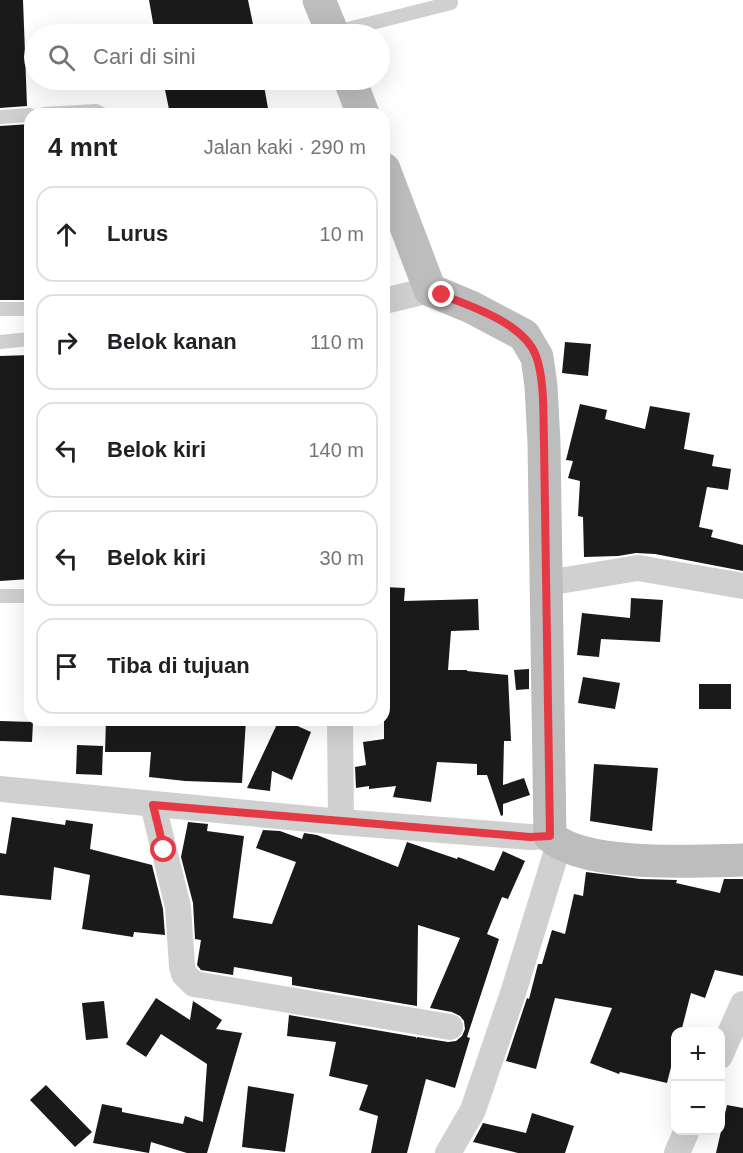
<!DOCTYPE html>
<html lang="id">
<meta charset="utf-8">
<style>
body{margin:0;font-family:Arial,sans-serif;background:#f2f2f2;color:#202124}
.controls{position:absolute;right:18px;bottom:18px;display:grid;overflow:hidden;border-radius:12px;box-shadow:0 6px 24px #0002}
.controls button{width:54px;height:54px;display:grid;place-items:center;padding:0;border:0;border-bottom:2px solid #e0e0e0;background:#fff;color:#202124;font:30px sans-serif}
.stop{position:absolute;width:18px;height:18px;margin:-14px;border:4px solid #e63946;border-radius:50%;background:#fff}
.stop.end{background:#e63946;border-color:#fff;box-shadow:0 2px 6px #0008}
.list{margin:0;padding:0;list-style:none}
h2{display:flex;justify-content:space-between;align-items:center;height:78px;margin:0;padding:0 24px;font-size:26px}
h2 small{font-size:20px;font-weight:400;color:#757577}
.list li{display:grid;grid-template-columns:39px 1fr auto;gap:18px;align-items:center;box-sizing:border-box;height:96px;margin:0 12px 12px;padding:0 12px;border:2px solid #e0e0e0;border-radius:18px}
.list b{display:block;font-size:22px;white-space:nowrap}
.list em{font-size:20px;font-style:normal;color:#757577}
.icon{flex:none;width:33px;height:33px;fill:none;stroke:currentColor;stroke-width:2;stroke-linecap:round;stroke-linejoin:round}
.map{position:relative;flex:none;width:743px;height:1153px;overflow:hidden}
.search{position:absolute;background:#fff;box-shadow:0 6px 24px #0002;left:24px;top:24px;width:366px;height:66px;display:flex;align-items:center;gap:15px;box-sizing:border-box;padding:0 21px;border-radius:33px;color:#757577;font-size:22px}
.panel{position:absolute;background:#fff;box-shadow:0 6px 24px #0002;left:24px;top:108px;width:366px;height:618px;border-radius:18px}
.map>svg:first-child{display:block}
</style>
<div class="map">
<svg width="743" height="1153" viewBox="0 0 743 1153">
<rect width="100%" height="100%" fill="#fff"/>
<g fill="#1a1a1a">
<polygon points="0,0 23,0 27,106 0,108"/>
<polygon points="149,0 248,0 255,34 155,34"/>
<polygon points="163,80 263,80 269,114 170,114"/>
<polygon points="30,124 30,300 0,300 0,126"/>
<polygon points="565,342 591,344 588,376 562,373"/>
<polygon points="30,355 30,579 0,581 0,356"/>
<polygon points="580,404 607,410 605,419 645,429 650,406 690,413 684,449 714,455 712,466 731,469 728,490 707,487 699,527 713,530 711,537 743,545 743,571 655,554 636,553 618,556 584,557 583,517 578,516 580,481 568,478 573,461 566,460"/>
<polygon points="384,587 405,588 404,601 478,599 479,630 451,631 448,670 467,670 467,671 508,675 511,741 504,741 503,785 524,778 530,795 503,804 503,815 501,816 487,775 477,775 477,764 437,762 431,802 393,797 396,786 369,789 369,786 356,788 355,767 366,765 363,742 384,739"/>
<polygon points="631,598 663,600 660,642 601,639 599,657 577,655 582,613 630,618"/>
<polygon points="529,669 529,689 516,690 514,670"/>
<polygon points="583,677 620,683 615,709 578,703"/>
<rect x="699" y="684" width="32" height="25"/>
<polygon points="106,720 246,720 242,783 185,781 149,777 151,752 105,752"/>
<polygon points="279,720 284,720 311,732 292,780 272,771 270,791 247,788"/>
<polygon points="0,721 33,722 32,742 0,741"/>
<polygon points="77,745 103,746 102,775 76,774"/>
<polygon points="594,764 658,768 652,831 590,821"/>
<polygon points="12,817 65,825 66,820 93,824 90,849 152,865 163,909 165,935 134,932 133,937 82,929 90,875 54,867 51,900 0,895 0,853 6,854"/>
<polygon points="188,822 208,824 207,831 244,836 233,918 272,924 296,862 256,848 263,830 280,831 302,839 304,833 317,835 398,867 407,842 457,859 458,857 494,871 503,851 525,861 508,899 502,897 487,934 499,939 467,1037 470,1038 455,1088 426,1079 407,1153 371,1153 378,1116 359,1110 368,1085 329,1076 336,1042 287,1036 289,1015 416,1037 416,1039 417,1037 448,1042 456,1041 462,1036 465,1029 464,1021 460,1016 452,1012 430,1008 460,938 418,925 417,1006 292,985 292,977 234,967 233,975 201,970 197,965 201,940 195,939 193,903 181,857"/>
<polygon points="586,872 640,879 677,880 676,883 720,893 724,879 743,879 743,976 715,970 705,998 691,993 681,1032 675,1032 675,1051 667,1083 620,1072 619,1074 590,1063 612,1008 555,998 536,1069 506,1061 527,998 529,999 538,964 542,964 552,930 565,934 574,894 583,896"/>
<polygon points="156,998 190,1020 193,1001 222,1020 216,1029 242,1033 207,1153 187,1153 151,1142 149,1153 93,1143 102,1104 122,1108 122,1112 183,1124 185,1116 203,1122 207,1064 161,1034 146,1057 126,1044"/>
<polygon points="104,1001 108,1038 86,1040 82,1003"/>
<polygon points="46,1085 92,1132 75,1147 30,1100"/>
<polygon points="248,1086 294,1094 285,1152 242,1147"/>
<polygon points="727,1105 743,1108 743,1153 716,1153"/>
<polygon points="532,1113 574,1126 565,1153 518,1153 473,1142 483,1123 526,1133"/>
</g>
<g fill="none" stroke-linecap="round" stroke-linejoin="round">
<g stroke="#d0d0d0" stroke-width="14">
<polyline points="332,33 451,3"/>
<polyline points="44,114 96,111 102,114"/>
<polyline points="0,117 30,115"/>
<polyline points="0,309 30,309"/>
<polyline points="0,342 30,339"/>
<polyline points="0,596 30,596"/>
</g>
<g stroke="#d0d0d0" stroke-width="26">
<polyline points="384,301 430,290"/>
<polyline points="547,583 638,568 743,586"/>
<polyline points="340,720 341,822"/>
<polyline points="0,789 341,822 530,837 550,836"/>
<polyline points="153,805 178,907 182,966 184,974 194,984 450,1027"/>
<polyline points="720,1056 743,1004"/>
<polyline points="448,1153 473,1110 513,993 559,844"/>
<polyline points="677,1153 687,1130"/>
</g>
<g stroke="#bdbdbd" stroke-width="33">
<polyline points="319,0 333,34"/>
<polyline points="350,80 363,114"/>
<path d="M 384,169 L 430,290 L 471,307 L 524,335 L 537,357 L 541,386 L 544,443 L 550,836 C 583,868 697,861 743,860"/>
</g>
</g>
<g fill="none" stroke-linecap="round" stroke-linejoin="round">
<path stroke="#e63946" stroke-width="8" d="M 164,850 L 153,805 L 530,837 L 550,836 L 544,443 C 543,417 545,380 536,356 C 525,324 471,306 442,295"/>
</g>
</svg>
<div class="controls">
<button>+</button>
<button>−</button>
</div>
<div class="stop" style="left:164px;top:850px"></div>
<div class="stop end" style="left:442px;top:295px"></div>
<div class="search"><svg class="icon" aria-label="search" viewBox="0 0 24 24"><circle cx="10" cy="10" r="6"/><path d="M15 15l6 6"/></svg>Cari di sini</div>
<section class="panel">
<h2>4 mnt<small>Jalan kaki · 290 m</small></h2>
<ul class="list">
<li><svg class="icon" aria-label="ahead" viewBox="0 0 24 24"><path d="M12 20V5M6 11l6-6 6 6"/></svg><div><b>Lurus</b></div><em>10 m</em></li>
<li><svg class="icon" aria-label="right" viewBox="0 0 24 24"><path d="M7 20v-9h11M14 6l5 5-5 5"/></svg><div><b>Belok kanan</b></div><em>110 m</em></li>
<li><svg class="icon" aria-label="left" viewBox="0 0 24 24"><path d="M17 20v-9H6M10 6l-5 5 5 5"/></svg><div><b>Belok kiri</b></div><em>140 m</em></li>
<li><svg class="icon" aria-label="left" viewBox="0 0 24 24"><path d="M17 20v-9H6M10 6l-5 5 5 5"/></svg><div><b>Belok kiri</b></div><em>30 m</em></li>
<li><svg class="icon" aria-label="arrive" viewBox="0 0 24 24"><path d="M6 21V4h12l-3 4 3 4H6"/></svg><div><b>Tiba di tujuan</b></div></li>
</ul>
</section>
</div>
